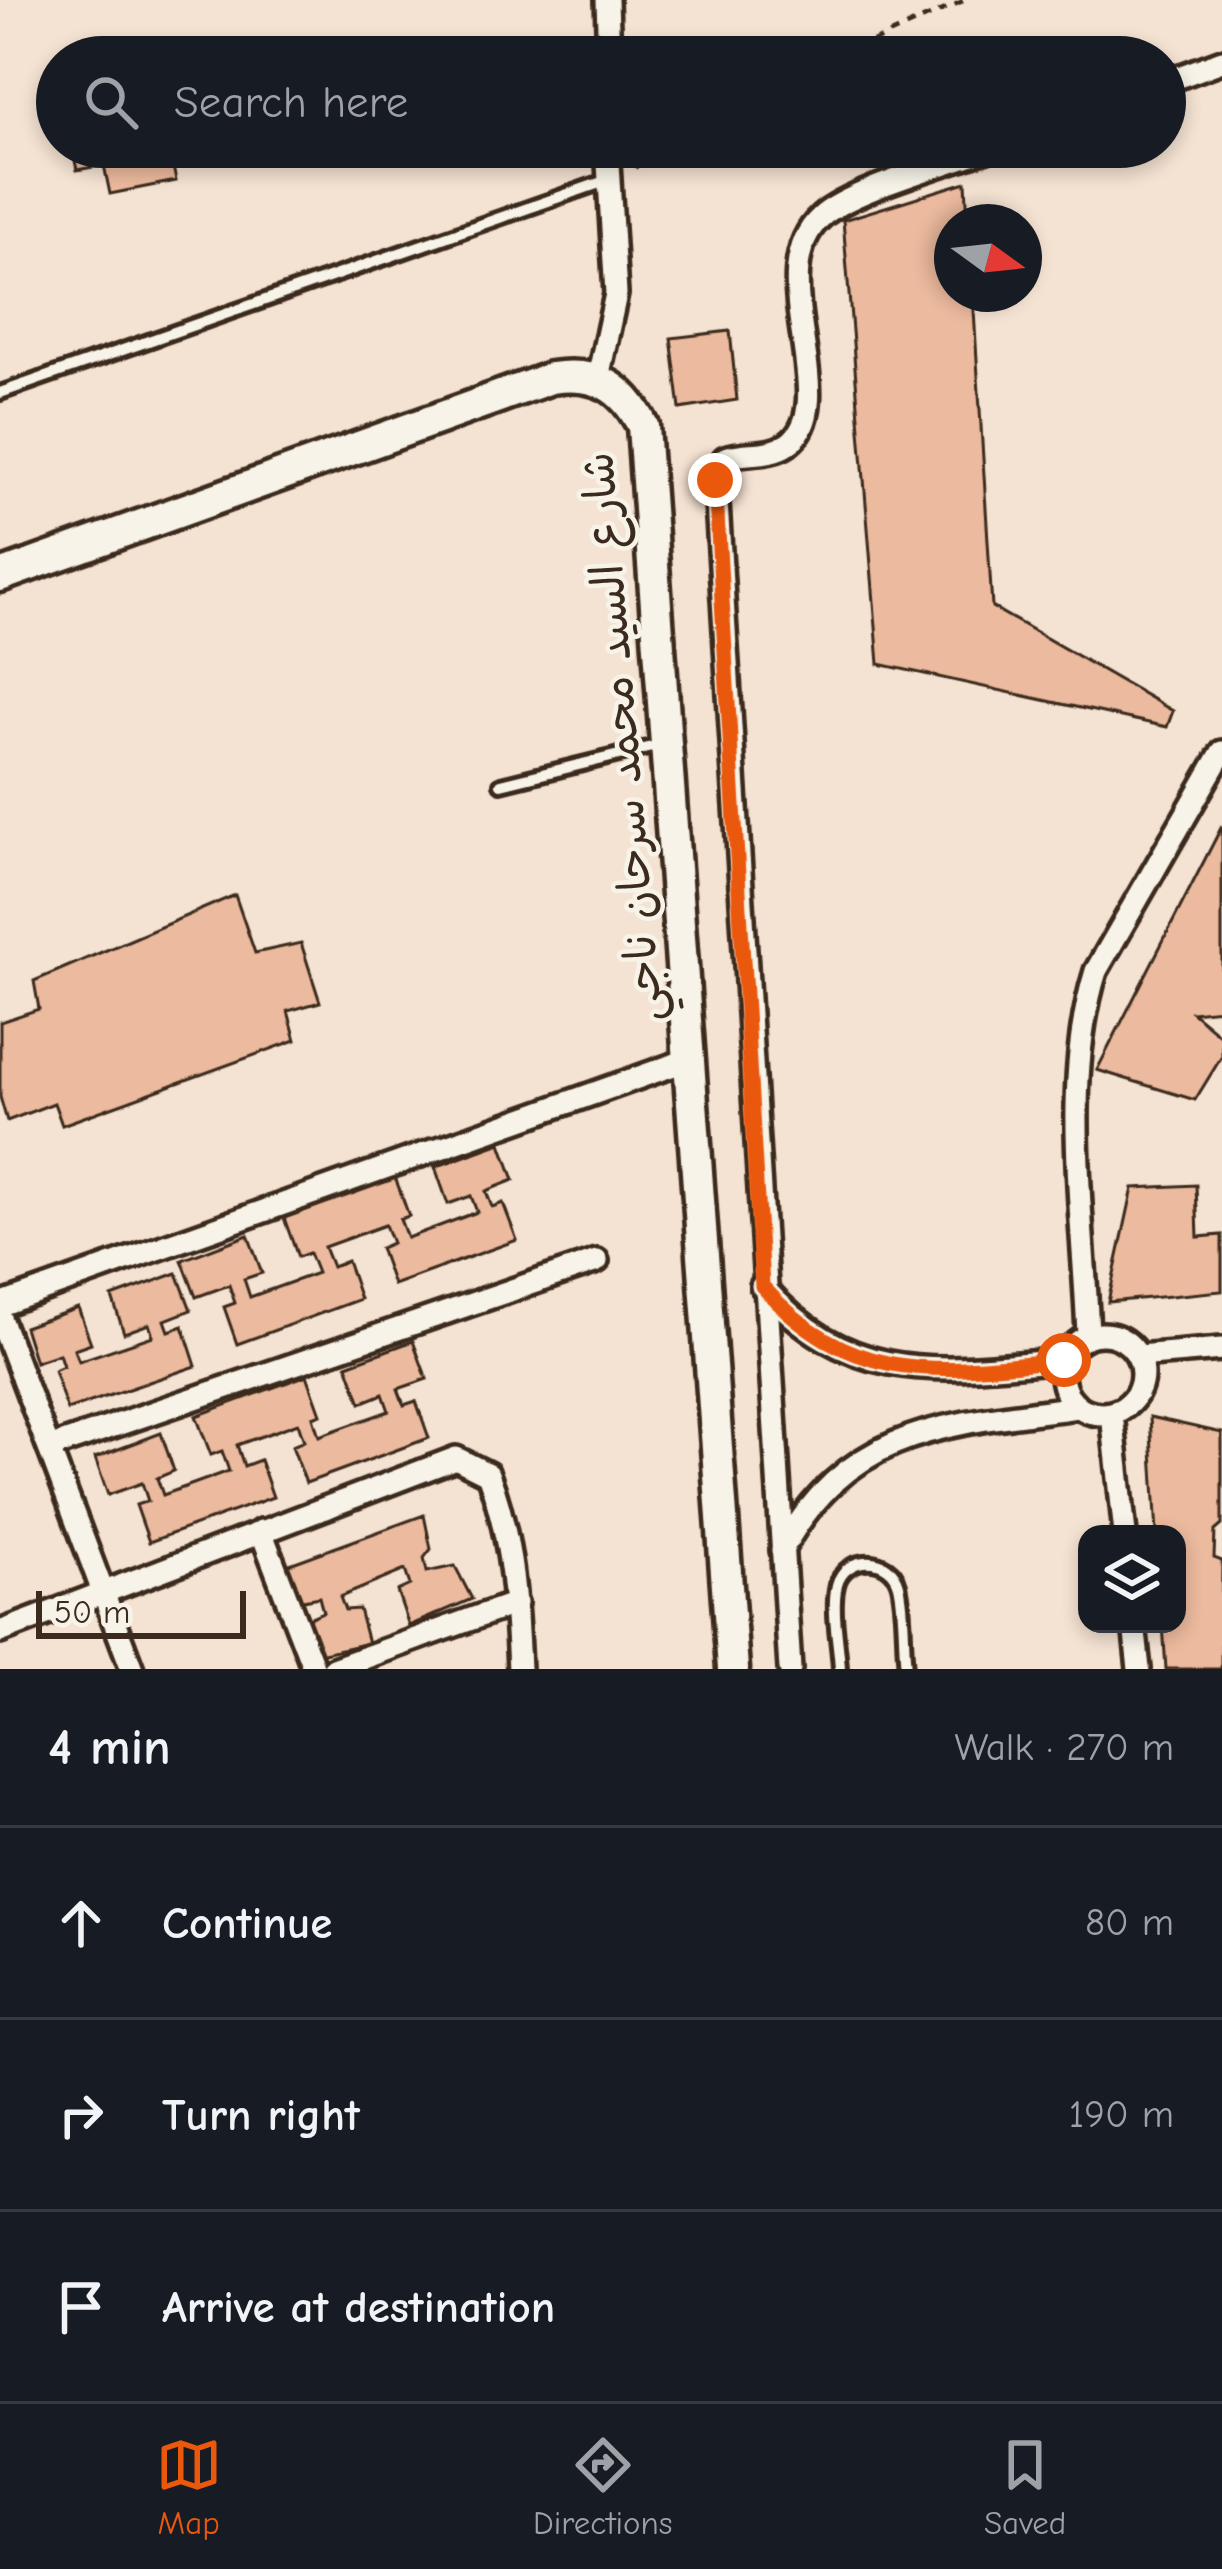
<!DOCTYPE html>
<meta charset="utf-8">
<style>
body{margin:0;font-family:"Comic Neue","Playpen Sans Arabic",sans-serif;background:#242831;color:#f1f3f6}
.controls{position:absolute;right:36px;bottom:36px;display:grid;overflow:hidden;border-radius:24px;box-shadow:0 6px 18px #0003}
.controls button{width:108px;height:108px;display:grid;place-items:center;padding:0;border:0;border-bottom:3px solid #363941;background:#171b24;color:#f1f3f6;font:60px sans-serif}
.compass{position:absolute;left:934px;top:204px;width:108px;height:108px;border-radius:50%;background:#171b24;box-shadow:0 6px 18px #0003;rotate:105deg}
.scale{position:absolute;left:36px;bottom:30px;width:210px;box-sizing:border-box;padding-left:12px;border:6px solid #3b2a1e;border-top:0;font-size:33px;line-height:42px;white-space:nowrap;color:#3b2a1e;-webkit-text-stroke:9px #f7f3e8;paint-order:stroke}
.stop{position:absolute;width:36px;height:36px;margin:-27px;border:9px solid #ea580c;border-radius:50%;background:#fff}
.stop.end{background:#ea580c;border-color:#fff;box-shadow:0 3px 12px #0008}
.list{margin:0;padding:0;list-style:none}
h2{display:flex;justify-content:space-between;align-items:center;height:156px;margin:0;padding:0 48px;font-size:51px}
h2 small{font-size:39px;font-weight:400;color:#9ea1a6}
.list li{display:grid;grid-template-columns:78px 1fr auto;gap:36px;align-items:center;box-sizing:border-box;height:192px;padding:0 48px;border-top:3px solid #363941}
.list b{display:block;font-size:45px;white-space:nowrap}
.list em{font-size:39px;font-style:normal;color:#9ea1a6}
.icon{flex:none;width:66px;height:66px;fill:none;stroke:currentColor;stroke-width:2;stroke-linecap:round;stroke-linejoin:round}
.map{position:relative;flex:none;width:1222px;height:1669px;overflow:hidden}
.search{position:absolute;background:#171b24;box-shadow:0 6px 18px #0003;left:36px;right:36px;top:36px;height:132px;display:flex;align-items:center;gap:30px;box-sizing:border-box;padding:0 42px;border-radius:66px;color:#9ea1a6;font-size:45px}
.sheet{height:732px;background:#171b24}
nav{display:flex;justify-content:space-around;align-items:center;box-sizing:border-box;height:168px;border-top:3px solid #363941;background:#171b24;font-size:33px;color:#9ea1a6}
nav a{display:grid;justify-items:center;gap:6px}
nav .on{color:#ea580c}
.map>svg:first-child{display:block}
</style>
<div class="map">
<svg width="1222" height="1669" viewBox="0 0 1222 1669">
<rect width="100%" height="100%" fill="#f4e2d2"/>
<filter id="ink" filterUnits="userSpaceOnUse"><feTurbulence type="fractalNoise" baseFrequency=".00833" numOctaves="2"/><feDisplacementMap in="SourceGraphic" scale="24" xChannelSelector="R" yChannelSelector="G"/><feConvolveMatrix kernelMatrix="1 2 1 2 8 2 1 2 1" color-interpolation-filters="sRGB"/></filter>
<g filter="url(#ink)">
<g fill="#ecba9e" stroke="#3b2a1e" stroke-width="3">
<polygon points="72,147 169,147 176,181 110,194 104,165 77,170"/>
<polygon points="966,182 968,222 952,222 952,294 973,294 992,607 1173,711 1167,727 879,664 843,220"/>
<polygon points="730,331 737,400 680,409 671,338"/>
<polygon points="1222,826 1222,1009 1192,1012 1222,1037 1222,1056 1195,1100 1097,1070"/>
<polygon points="235,895 255,953 301,943 320,1002 288,1011 296,1040 62,1125 54,1103 7,1121 0,1097 0,1022 39,1009 34,981"/>
<polygon points="501,1143 514,1180 486,1191 492,1207 503,1203 517,1240 393,1285 380,1248 392,1243 385,1225 324,1247 332,1267 347,1261 360,1299 237,1344 224,1307 235,1303 229,1285 196,1297 182,1260 248,1235 262,1273 244,1279 250,1297 317,1273 309,1253 298,1257 284,1218 395,1177 409,1216 400,1219 407,1238 477,1212 471,1196 448,1204 435,1167"/>
<polygon points="1196,1185 1198,1237 1222,1235 1222,1291 1108,1302 1133,1188"/>
<polygon points="177,1273 191,1310 165,1320 169,1331 183,1326 196,1366 67,1410 54,1370 63,1366 59,1354 35,1362 24,1327 78,1308 91,1343 74,1349 79,1361 153,1336 149,1324 124,1333 112,1297"/>
<polygon points="413,1341 427,1379 398,1389 404,1405 416,1401 429,1438 306,1483 292,1446 304,1441 298,1423 237,1445 244,1466 260,1460 273,1497 149,1542 136,1505 148,1501 142,1483 108,1495 95,1458 161,1433 174,1471 157,1478 163,1495 229,1471 222,1451 211,1455 196,1416 307,1375 321,1414 313,1417 319,1436 389,1411 383,1394 361,1403 347,1365"/>
<polygon points="1150,1417 1222,1433 1222,1525 1215,1531 1214,1558 1222,1561 1221,1669 1166,1669 1163,1624 1177,1624 1177,1534 1157,1534"/>
<polygon points="424,1515 431,1549 424,1558 427,1572 455,1566 472,1599 409,1626 397,1591 410,1585 405,1570 340,1597 345,1610 359,1609 368,1643 315,1655 297,1623 323,1612 319,1597 297,1601 287,1565"/>
</g>
<g fill="none" stroke-linecap="round" stroke-linejoin="round">
<defs>
<g id="lane">
<polyline points="0,393 608,180"/>
<polyline points="501,784 664,744"/>
<path d="M 840,1669 C 839,1644 831,1609 837,1585 C 845,1554 891,1554 899,1585 C 905,1611 903,1642 906,1669"/>
</g>
<g id="street">
<polyline points="607,0 609,57"/>
<polyline points="1165,82 1222,61"/>
<polyline points="598,378 616,294 607,147"/>
<path d="M 762,1286 C 853,1388 941,1370 1065,1360"/>
<polyline points="0,1305 693,1058"/>
<polyline points="0,1318 132,1669"/>
<circle cx="1102" cy="1374" r="40"/>
<path d="M 1088,1336 C 1084,1221 1061,1082 1096,971 L 1222,752"/>
<polyline points="1138,1356 1222,1349"/>
<polyline points="1112,1414 1125,1534"/>
<polyline points="49,1448 597,1261"/>
<polyline points="261,1531 314,1669"/>
<path d="M 782,1550 C 850,1425 952,1424 1078,1407"/>
<polyline points="1134,1624 1139,1669"/>
<path d="M 0,1632 L 456,1458 L 488,1474 C 512,1537 516,1602 519,1669"/>
<polyline points="333,1669 516,1603"/>
<path d="M 790,1669 L 715,471 L 725,458 C 746,451 769,457 788,444 C 845,403 759,273 821,217 C 850,190 951,163 992,147"/>
</g>
<path id="secondary" d="M 0,576 L 551,378 C 596,371 623,386 643,426 L 733,1669"/>
</defs>
<use href="#lane" stroke="#3b2a1e" stroke-width="20"/>
<use href="#street" stroke="#3b2a1e" stroke-width="30"/>
<use href="#secondary" stroke="#3b2a1e" stroke-width="39"/>
<g stroke="#3b2a1e" stroke-width="4.5" stroke-dasharray="9 9" stroke-linecap="butt">
<polyline points="840,57 965,0"/>
<polyline points="635,168 656,147"/>
</g>
<use href="#lane" stroke="#f7f3e8" stroke-width="10"/>
<use href="#street" stroke="#f7f3e8" stroke-width="21"/>
<use href="#secondary" stroke="#f7f3e8" stroke-width="30"/>
</g>
</g>
<g fill="none" stroke-linecap="round" stroke-linejoin="round" filter="url(#ink)">
<path stroke="#ea580c" stroke-width="15" d="M 715,480 L 762,1286 C 854,1388 940,1371 1064,1360"/>
</g>
<g text-anchor="middle" dominant-baseline="central" stroke-width="9" stroke-linejoin="round" paint-order="stroke">
<g font-size="45" fill="#3b2a1e" stroke="#f7f3e8">
<text transform="translate(622 737) rotate(-95)">شارع السيد محمد سرحان ناجي</text>
</g>
</g>
</svg>
<div class="controls">
<button><svg class="icon" aria-label="layers" viewBox="0 0 24 24"><path d="M12 4l9 5-9 5-9-5zM3 14l9 5 9-5"/></svg></button>
</div>
<svg class="compass" viewBox="-18 -18 36 36"><path d="M0-13l5 13h-10z" fill="#e53935"/><path d="M0 13l5-13h-10z" fill="#9ea1a6"/></svg>
<div class="scale">50 m</div>
<div class="stop" style="left:1064px;top:1360px"></div>
<div class="stop end" style="left:715px;top:480px"></div>
<div class="search"><svg class="icon" aria-label="search" viewBox="0 0 24 24"><circle cx="10" cy="10" r="6"/><path d="M15 15l6 6"/></svg>Search here</div>
</div>
<section class="sheet">
<h2>4 min<small>Walk · 270 m</small></h2>
<ul class="list">
<li><svg class="icon" aria-label="ahead" viewBox="0 0 24 24"><path d="M12 20V5M6 11l6-6 6 6"/></svg><div><b>Continue</b></div><em>80 m</em></li>
<li><svg class="icon" aria-label="right" viewBox="0 0 24 24"><path d="M7 20v-9h11M14 6l5 5-5 5"/></svg><div><b>Turn right</b></div><em>190 m</em></li>
<li><svg class="icon" aria-label="arrive" viewBox="0 0 24 24"><path d="M6 21V4h12l-3 4 3 4H6"/></svg><div><b>Arrive at destination</b></div></li>
</ul>
</section>
<nav>
<a class="on"><svg class="icon" aria-label="map" viewBox="0 0 24 24"><path d="M3 6l6-2 6 2 6-2v14l-6 2-6-2-6 2zM9 4v14M15 6v14"/></svg>Map</a>
<a><svg class="icon" aria-label="directions" viewBox="0 0 24 24"><path d="M12 3l9 9-9 9-9-9zM9 14v-3h6M13 9l2 2-2 2"/></svg>Directions</a>
<a><svg class="icon" aria-label="saved" viewBox="0 0 24 24"><path d="M7 4h10v16l-5-4-5 4z"/></svg>Saved</a>
</nav>
